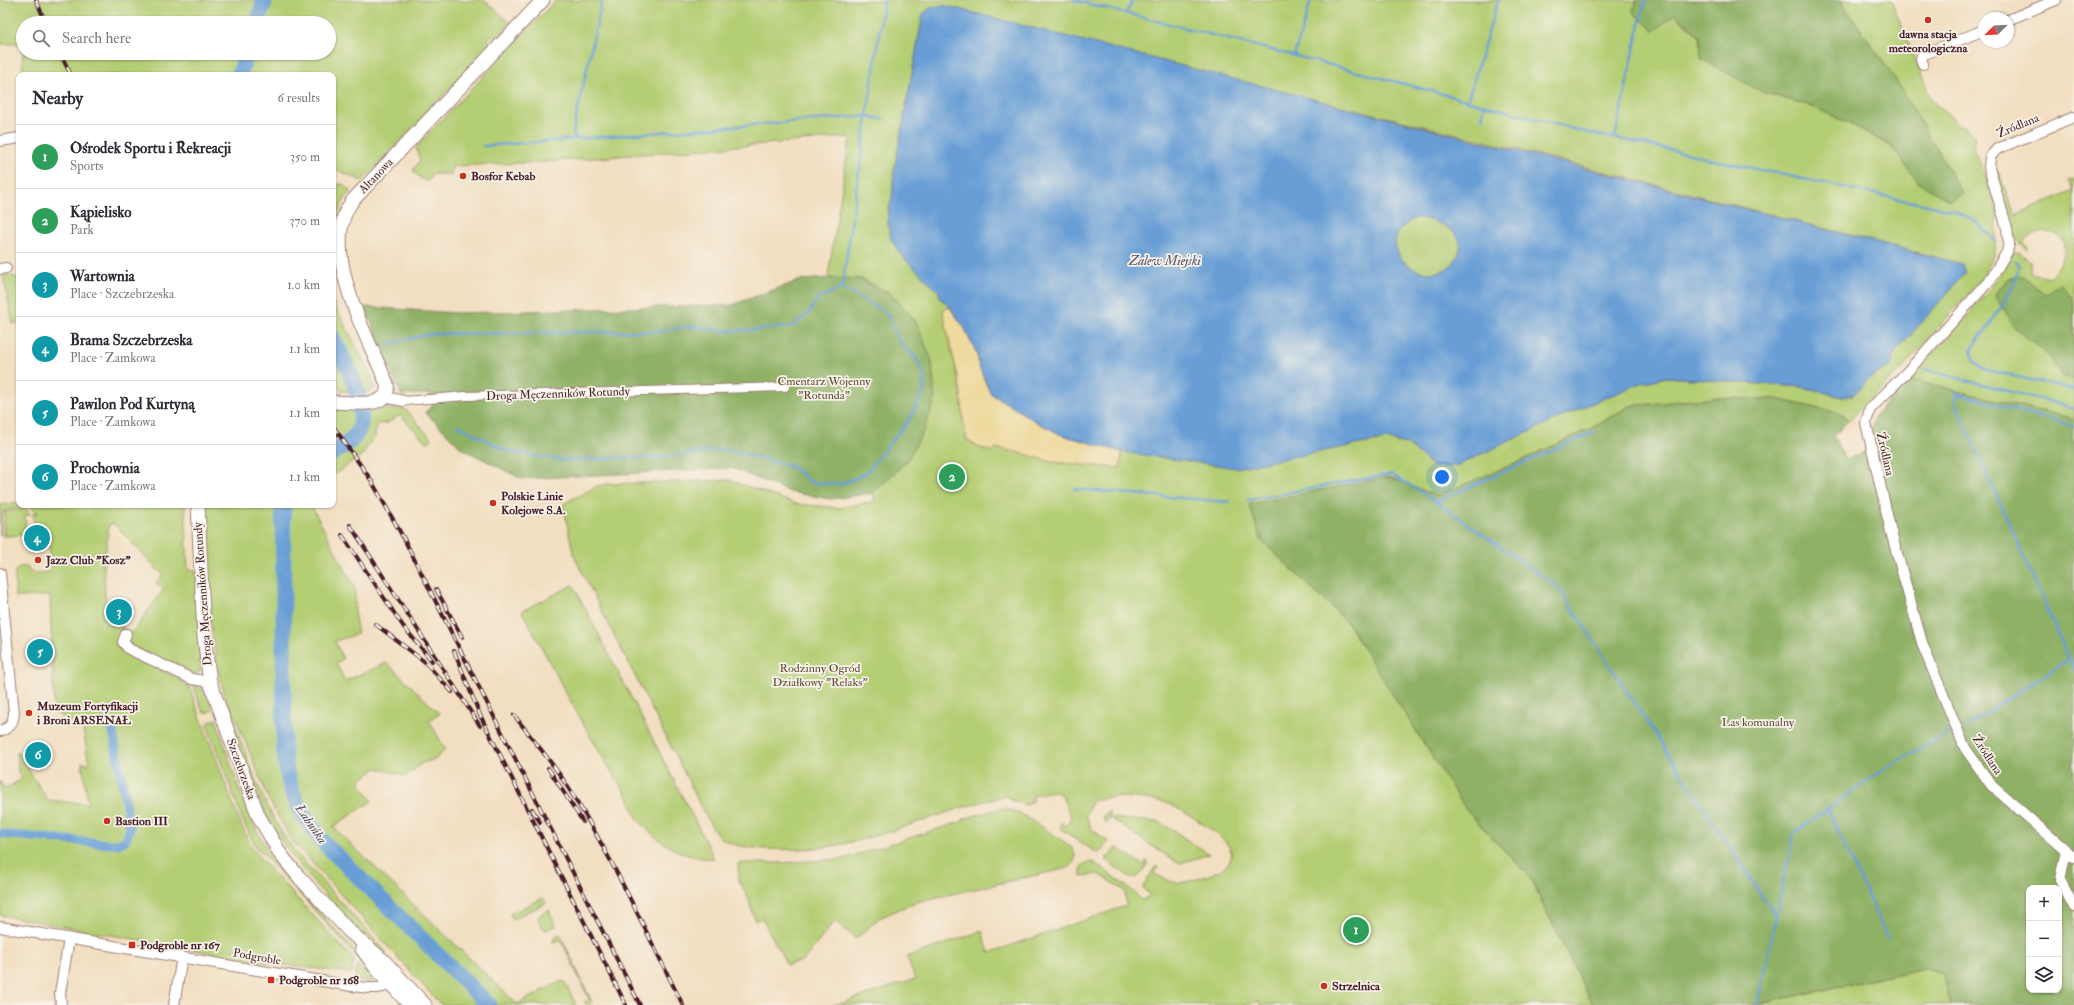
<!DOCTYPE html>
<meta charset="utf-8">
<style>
body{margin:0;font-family:"IM FELL Double Pica",serif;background:#f7f7f7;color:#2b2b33}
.controls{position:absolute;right:12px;bottom:12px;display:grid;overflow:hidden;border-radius:8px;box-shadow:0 1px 3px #0004}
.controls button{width:36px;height:36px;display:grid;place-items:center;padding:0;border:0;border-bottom:1px solid #e1e1e2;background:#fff;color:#2b2b33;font:20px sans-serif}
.compass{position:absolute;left:1978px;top:12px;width:36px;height:36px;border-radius:50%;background:#fff;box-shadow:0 1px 3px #0004;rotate:246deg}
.you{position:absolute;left:1442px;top:477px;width:14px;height:14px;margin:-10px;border:3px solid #fff;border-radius:50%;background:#1a73e8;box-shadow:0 0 0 6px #1a73e833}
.badge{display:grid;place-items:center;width:26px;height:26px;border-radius:50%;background:#c8321e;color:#fff;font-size:13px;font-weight:700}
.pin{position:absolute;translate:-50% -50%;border:2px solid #fff;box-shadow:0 1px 4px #0006}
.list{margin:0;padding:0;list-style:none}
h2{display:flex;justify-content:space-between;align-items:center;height:52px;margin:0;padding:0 16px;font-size:17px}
h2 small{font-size:13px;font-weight:400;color:#7c7c81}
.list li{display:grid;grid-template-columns:26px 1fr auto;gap:12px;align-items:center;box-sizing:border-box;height:64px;padding:0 16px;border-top:1px solid #e1e1e2}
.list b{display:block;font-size:15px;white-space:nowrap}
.list p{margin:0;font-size:13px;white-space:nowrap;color:#7c7c81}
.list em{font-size:13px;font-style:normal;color:#7c7c81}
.icon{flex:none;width:22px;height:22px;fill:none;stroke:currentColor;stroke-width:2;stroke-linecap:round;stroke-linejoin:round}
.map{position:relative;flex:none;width:2074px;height:1005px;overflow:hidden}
.search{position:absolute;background:#fff;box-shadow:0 1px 3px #0004;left:16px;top:16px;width:320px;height:44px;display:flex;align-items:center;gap:10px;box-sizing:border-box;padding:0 14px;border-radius:22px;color:#7c7c81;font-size:15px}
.panel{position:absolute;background:#fff;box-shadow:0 1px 3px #0004;left:16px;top:72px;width:320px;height:436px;border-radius:8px}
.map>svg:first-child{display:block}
</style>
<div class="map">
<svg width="2074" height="1005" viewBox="0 0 2074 1005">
<rect width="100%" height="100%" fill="#f7f3e8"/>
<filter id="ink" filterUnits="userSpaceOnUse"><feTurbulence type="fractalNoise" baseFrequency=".025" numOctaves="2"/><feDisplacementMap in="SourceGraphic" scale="8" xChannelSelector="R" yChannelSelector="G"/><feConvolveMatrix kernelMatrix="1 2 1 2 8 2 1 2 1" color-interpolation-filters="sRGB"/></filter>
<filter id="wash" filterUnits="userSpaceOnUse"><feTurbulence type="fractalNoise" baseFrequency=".012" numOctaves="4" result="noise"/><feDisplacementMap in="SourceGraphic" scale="16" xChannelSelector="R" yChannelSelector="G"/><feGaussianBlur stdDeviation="0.9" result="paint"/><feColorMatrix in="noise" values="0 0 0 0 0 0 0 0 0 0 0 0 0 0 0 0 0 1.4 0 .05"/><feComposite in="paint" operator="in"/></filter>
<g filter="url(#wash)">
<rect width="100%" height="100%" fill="#f2dec0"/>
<g fill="#b4ce73" stroke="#7f764f" fill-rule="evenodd">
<polygon points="0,0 484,0 511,23 497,38 492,35 488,40 492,44 362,181 337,170 333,170 333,75 22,75 23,49 23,53 329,53 329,23 23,23 23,44 0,44"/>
<path d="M 556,0 L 1636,0 L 1633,12 L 1654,31 L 1674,14 L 1762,92 L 1811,106 L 1861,129 L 1893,148 L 1919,183 L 1962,194 L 1895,79 L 1840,0 L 1891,0 L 1932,101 L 1976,137 L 1973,149 L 1987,177 L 1997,211 L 1995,254 L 1981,279 L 1903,368 L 1848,421 L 1843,414 L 1776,399 L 1715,398 L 1629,406 L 1598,425 L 1523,460 L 1437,496 L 1416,488 L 1261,540 L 1346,621 L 1467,811 L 1529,876 L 1593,1005 L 1260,1005 L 1259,1001 L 1248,1005 L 832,1005 L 842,1003 L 915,979 L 907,957 L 982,931 L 989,953 L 1126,906 L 1125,891 L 1099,874 L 1081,876 L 1081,867 L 1084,864 L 1093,862 L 1129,888 L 1142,900 L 1150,896 L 1143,887 L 1155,867 L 1158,867 L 1154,873 C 1174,886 1182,884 1203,877 C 1247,863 1234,844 1203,824 C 1190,815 1177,807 1163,802 C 1148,798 1102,793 1091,803 L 1086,816 L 1092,830 L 1108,841 L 1101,851 L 1097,853 L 1061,829 L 1061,822 L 1067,826 L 1071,817 L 1061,794 L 1054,791 L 1033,795 L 1033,801 L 1027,805 L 1010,800 L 1008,796 C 950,807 896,834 838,845 C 814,850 740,854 721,838 C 709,828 693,789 685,774 C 649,704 613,633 577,562 L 573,552 L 563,504 L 597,486 L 608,484 L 730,480 L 796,504 L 840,508 L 875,501 L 873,493 L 907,461 L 890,294 L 862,279 L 830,278 L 828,276 L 850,137 L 546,162 L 452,166 L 452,174 L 431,174 L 431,178 L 427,181 L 420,178 L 413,170 L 420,161 L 416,147 ZM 934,7 L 1477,139 L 1962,264 L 1893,355 L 1894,361 L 1891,366 L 1872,376 L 1853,395 L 1843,397 L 1803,387 L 1666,377 L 1641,383 L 1576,410 L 1456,466 L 1446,466 L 1421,456 L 1408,445 L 1387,439 L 1368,443 L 1171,458 L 1122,452 L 1120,468 L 1052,462 L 1021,453 L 995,448 L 994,452 L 978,447 L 967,440 C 962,424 963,405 960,388 C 955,362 947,337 943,311 L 949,307 L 940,298 L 939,292 L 916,269 L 888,211 L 892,199 L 894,171 L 923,14 Z"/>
<path d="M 1998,171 L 2015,215 L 2074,190 L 2069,181 L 2074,179 L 2074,419 L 1907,379 C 1946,341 1986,300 2014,252 L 2020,253 L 2031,262 L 2031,273 L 2049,277 C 2053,273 2058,268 2061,262 C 2074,231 2043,224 2023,242 L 2028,247 L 2026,249 L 2014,237 L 1994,173 Z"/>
<path d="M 343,184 L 351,191 C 335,209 335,228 333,251 L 333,185 Z"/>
<path d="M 1415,218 C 1438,218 1476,236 1453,263 C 1426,294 1364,245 1415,218 Z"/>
<polygon points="3,274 19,278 19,323 13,324"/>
<polygon points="333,302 371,375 374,388 368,392 341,391 337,384 333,386"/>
<polygon points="333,409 405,409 432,439 427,443 400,415 388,423 378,424 375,433 376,436 373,438 364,453 333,476"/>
<path d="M 19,502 L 19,505 L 185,505 L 188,570 L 196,570 L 201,671 L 193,675 L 130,645 L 122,631 L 118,645 L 120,650 L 177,678 L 189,687 L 239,820 L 250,844 L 261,859 L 354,960 L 352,973 L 260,962 L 0,915 L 0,781 L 5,789 L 22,779 L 18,772 L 17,752 L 48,800 L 88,804 L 82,762 L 89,765 L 83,729 L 54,711 L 50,596 L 15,597 L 15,571 L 22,566 L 28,568 L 29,571 L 34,573 L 50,572 L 49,534 L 39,534 L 35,530 L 33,514 L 38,514 L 38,512 L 33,512 L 32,506 L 5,510 L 2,515 L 0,536 L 0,505 ZM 113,523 L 163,575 L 157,581 L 157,585 L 164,589 L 132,633 L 120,626 L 133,607 L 117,597 L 106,612 L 103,551 L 106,551 L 109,525 Z"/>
<path d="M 205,505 L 311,505 L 355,588 L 355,619 L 358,634 L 335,641 L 343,659 L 336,663 L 345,681 L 387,663 L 440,714 L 429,720 L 445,749 L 436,759 L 422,763 L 406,776 L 376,768 L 359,782 L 372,801 L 333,827 L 517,1004 L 562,981 L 565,982 L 576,1005 L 441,1005 L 293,842 L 270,802 L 230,705 L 228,705 C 206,641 208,572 205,505 Z"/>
<polygon points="26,509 31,515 25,515 26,535 3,536 5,512"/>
<path d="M 573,585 L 697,825 L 714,858 C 686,861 655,841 639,820 C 633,812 631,803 627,795 C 587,736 556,673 522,611 Z"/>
<polygon points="192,683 206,692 213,710 205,713 203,712"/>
<path d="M 230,714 C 250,762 265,816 299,856 L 387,953 L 384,956 C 349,919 304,878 278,835 C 255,799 243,755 228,715 Z"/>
<path d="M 216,719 C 231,762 241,807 266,846 C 293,889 337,929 371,968 L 369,970 L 255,845 L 244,823 L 207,725 L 209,722 Z"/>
<path d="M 1002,808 L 1021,813 L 1070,846 C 1077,853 1077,863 1068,868 L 916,902 L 879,918 L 856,939 L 835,921 L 803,961 L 787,965 L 762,918 L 755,921 L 748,897 L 739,881 L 738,863 L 779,863 L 843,859 L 963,821 L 963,819 Z"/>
<polygon points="1109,811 1110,818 1158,822 1171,829 1209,854 1181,863 1176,862 1110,818 1105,823 1103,816"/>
<polygon points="1116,847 1143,865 1147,860 1148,864 1138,877 1133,879 1107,861 1107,856 1109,858"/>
<polygon points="543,898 546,903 513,919 510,914"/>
<polygon points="549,910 556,926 546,930 542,927 538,918 540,915"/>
<polygon points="560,934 592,1002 590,1005 584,1003 589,999 561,940 553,942 554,937"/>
<polygon points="357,964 374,981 372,982 355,981"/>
<polygon points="1925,968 1943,973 1951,1005 1754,1005"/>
</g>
<g fill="#8fb165" stroke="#6c6848" fill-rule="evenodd">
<polygon points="1636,0 1840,0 1895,79 1963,194 1950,201 1919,183 1893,148 1861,129 1811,106 1762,92 1701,59 1700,36 1675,14 1654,31 1633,12"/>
<polygon points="2021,275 2045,294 2060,283 2074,299 2074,379 2062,376 2049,356 2012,325 1995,295 2007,279"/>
<polygon points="830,278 861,279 890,293 916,321 932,361 935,401 924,430 907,461 873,493 830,499 790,492 732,468 522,479 461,448 425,412 433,406 429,394 401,395 365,307 457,313 732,305 801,280"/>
<path d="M 1907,379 L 2074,419 L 2074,1005 L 1951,1005 L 1943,973 L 1925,968 L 1754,1005 L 1593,1005 L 1529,876 L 1467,811 L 1346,621 L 1261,540 L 1249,504 L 1389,477 L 1437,496 L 1523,460 L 1598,425 L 1629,406 L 1715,398 L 1776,399 L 1843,414 L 1848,421 L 1834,436 L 1845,460 L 1874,448 L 1872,428 L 1875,416 ZM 2029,888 L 2059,888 L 2059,990 L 2029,990 Z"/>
</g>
<path fill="#eeda9e" stroke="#9c7c64" d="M 949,307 L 964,327 L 976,352 L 980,369 L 990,393 L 1040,424 L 1062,435 L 1122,452 L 1120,468 L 1052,462 L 1021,453 L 995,448 L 994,452 L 978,447 L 967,440 C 962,423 963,404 960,386 C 955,361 947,337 943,311 Z"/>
<path fill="#689ed5" stroke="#595e80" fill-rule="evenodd" d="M 943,5 L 1962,264 L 1965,273 L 1893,355 L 1894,361 L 1891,366 L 1872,376 L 1853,395 L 1843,397 L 1803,387 L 1666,377 L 1641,383 L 1576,410 L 1456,466 L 1434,467 L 1408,445 L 1387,439 L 1236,468 L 1122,452 L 1062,435 L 1040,424 L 990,393 L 980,369 L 976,352 L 964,327 L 947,303 L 940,298 L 939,292 L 900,254 L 891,239 L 888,225 L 888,211 L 892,199 L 894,171 L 923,14 L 930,8 ZM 1415,218 C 1438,218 1476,236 1453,263 C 1426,294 1364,245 1415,218 Z"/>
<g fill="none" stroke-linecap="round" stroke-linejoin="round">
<g stroke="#689ed5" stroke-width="2.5">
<path d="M 1073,0 C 1241,42 1410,84 1577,130 C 1621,141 1666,147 1709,159 L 1956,211 L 1975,221 L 1996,241"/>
<polyline points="1126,13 1133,0"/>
<polyline points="1294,56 1311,0"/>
<polyline points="1468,99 1498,0"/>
<polyline points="1482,118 1485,104"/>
<polyline points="1615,137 1645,0"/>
<polyline points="575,139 573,131 602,0"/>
<polyline points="483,146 866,116 883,119"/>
<path d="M 2015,261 L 2019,266 C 2012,298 1990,323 1971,349 L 1973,360 L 1983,369 L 2074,390"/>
<polyline points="842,288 884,0"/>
<polyline points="386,344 430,334 661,331 691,326 721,331 755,330 794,326 809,313 817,299 842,288 885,312 892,324 899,342 916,358 924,375 925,388 911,417 866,473 842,484 812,483 793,467 727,449 659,457 562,460 507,451 457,425"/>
<polyline points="1923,369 2074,408"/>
<polyline points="1074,489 1230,502"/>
<polyline points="1248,500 1391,474 1426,495 1558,587 1776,917"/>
<polyline points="1435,502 1594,432"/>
<polyline points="2069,659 2074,670"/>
<polyline points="1966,726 2069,659 1956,404 1955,393 2074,426"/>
<polyline points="1828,809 1887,938"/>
<polyline points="1757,1005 1794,833 1888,766 1949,733"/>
</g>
<polyline stroke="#689ed5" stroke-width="9" points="0,834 110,844 118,844 126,840 130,828 112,725"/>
<g stroke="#689ed5" stroke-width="16">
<polyline points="257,23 265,0"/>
<polyline points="239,75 247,53"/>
<path d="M 333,338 C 345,361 373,412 355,436 C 350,443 340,448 333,453"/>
<path d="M 283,505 L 284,748 C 286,790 300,815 327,846 L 489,1005"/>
</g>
</g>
</g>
<g filter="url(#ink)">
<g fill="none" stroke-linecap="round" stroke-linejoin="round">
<defs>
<polyline id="pedestrian" points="404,401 466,396 785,387"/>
<g id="minor">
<polyline points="2008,20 2056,0"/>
<polyline points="1923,64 1921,59 1922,55 1984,30"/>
<polyline points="2074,117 1997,149 1990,157 1989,168 2007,228 2009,244 2007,252 1990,280 1907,372 1870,409 1866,423 1891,532 1923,646 1965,748 1992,786 2074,857"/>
<polyline points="0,141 19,138"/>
<polyline points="0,269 6,268"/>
<polyline points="384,397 404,401"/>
<path d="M 0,573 L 14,713 C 13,724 10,728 0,731"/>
<polyline points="126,634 123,642 129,649 192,679 210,682"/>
<polyline points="2066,850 2060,880 2074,907"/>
<path d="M 0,927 L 352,986 C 369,988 382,992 396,979"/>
<polyline points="61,1005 60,993 69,939"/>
<polyline points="174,1005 182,957"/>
</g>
<g id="tertiary">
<path d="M 333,402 C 349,402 391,411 387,384 C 368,337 315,245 354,199 L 543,0"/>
<polyline points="198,505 204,637 210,682 258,815 281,855 299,877 349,931 383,960 425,1005"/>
<polyline points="362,949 375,967 410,1005"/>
</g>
</defs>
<use href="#pedestrian" stroke="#9e7e76" stroke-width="10"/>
<use href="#minor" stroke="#9e7e76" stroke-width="12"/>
<use href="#tertiary" stroke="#9e7e76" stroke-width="15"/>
<use href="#pedestrian" stroke="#fff" stroke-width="8"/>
<use href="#minor" stroke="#fff" stroke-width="10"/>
<use href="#tertiary" stroke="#fff" stroke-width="13"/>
<defs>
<g id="rail">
<polyline points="36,0 46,23"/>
<polyline points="60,53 71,75"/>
<polyline points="333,426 371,480 403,537 640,1005"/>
<polyline points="350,525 480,726"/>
<polyline points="342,535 403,626 432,661"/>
<polyline points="436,589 462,637"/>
<polyline points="375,624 425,662 452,692"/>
<polyline points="454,651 480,715 626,1005"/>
<path d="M 514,715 C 530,736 547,756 562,778 C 609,849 644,929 683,1005"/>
<polyline points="548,768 583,822"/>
<polyline points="532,809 540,822"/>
</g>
</defs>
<use href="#rail" stroke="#4a1f2b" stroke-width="4"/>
<use href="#rail" stroke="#f7f3e8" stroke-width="2.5" stroke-dasharray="8" stroke-linecap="butt"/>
</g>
</g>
<g fill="#c8321e" stroke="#f7f3e8" stroke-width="1.5">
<circle cx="1928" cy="20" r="4"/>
<circle cx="463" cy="176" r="4"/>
<circle cx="493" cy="503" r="4"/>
<circle cx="38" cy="560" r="4"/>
<circle cx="29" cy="713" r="4"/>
<circle cx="107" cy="821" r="4"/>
<rect x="128" y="941" width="8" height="8" rx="2"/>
<rect x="267" y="976" width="8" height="8" rx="2"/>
<circle cx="1324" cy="986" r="4"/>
</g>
<g text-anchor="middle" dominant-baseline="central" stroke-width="3.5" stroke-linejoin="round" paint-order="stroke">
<g font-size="12" font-weight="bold" fill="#4a1f2b" stroke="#f7f3e8" text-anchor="start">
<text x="1928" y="34" text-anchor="middle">dawna stacja<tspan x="1928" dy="14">meteorologiczna</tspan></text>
<text x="471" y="176">Bosfor Kebab</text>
<text x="501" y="496">Polskie Linie<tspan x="501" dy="14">Kolejowe S.A.</tspan></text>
<text x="46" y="560">Jazz Club "Kosz"</text>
<text x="37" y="706">Muzeum Fortyfikacji<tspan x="37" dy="14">i Broni ARSENAŁ</tspan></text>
<text x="115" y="821">Bastion III</text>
<text x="140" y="945">Podgroble nr 167</text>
<text x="279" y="980">Podgroble nr 168</text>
<text x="1332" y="986">Strzelnica</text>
</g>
<g font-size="12" fill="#4a1f2b" stroke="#f7f3e8">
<text transform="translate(2018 126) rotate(-23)">Źródlana</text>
<text transform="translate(376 176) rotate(-46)">Altanowa</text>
<text transform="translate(558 394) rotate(-2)">Droga Męczenników Rotundy</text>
<text transform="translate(1885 454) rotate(77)">Źródlana</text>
<text transform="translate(203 594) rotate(-94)">Droga Męczenników Rotundy</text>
<text transform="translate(1987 755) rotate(57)">Źródlana</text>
<text transform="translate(241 769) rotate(70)">Szczebrzeska</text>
<text transform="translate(257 957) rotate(10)">Podgroble</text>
</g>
<g font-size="12" fill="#644b3d" stroke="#f7f3e8">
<text x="824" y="381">Cmentarz Wojenny<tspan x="824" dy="14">"Rotunda"</tspan></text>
<text x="820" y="668">Rodzinny Ogród<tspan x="820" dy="14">Działkowy "Relaks"</tspan></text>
<text x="1758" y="722">Las komunalny</text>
</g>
<g font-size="13" font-style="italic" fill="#56526f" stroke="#f7f3e8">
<text x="1165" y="261">Zalew Miejski</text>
<text transform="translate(311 824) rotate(55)">Łabuńka</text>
</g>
</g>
</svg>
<div class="controls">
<button>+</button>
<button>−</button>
<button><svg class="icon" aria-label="layers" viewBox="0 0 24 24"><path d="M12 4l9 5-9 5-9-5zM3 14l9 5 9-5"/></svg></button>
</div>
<svg class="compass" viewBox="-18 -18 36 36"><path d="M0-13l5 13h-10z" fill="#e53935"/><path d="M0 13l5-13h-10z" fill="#7c7c81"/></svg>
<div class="you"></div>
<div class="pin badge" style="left:1356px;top:930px;background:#2e9e5b">1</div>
<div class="pin badge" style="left:952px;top:477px;background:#2e9e5b">2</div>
<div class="pin badge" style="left:119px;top:612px;background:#0f9aa8">3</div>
<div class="pin badge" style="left:37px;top:538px;background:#0f9aa8">4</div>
<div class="pin badge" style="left:40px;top:652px;background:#0f9aa8">5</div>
<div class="pin badge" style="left:38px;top:755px;background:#0f9aa8">6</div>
<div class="search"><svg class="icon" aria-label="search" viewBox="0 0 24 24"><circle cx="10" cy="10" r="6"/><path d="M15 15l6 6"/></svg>Search here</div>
<section class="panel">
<h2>Nearby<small>6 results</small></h2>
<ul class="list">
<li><span class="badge" style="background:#2e9e5b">1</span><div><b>Ośrodek Sportu i Rekreacji</b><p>Sports</p></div><em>350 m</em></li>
<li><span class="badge" style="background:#2e9e5b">2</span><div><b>Kąpielisko</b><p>Park</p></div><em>370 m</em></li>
<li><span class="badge" style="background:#0f9aa8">3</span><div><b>Wartownia</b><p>Place · Szczebrzeska</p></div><em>1.0 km</em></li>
<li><span class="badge" style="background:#0f9aa8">4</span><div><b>Brama Szczebrzeska</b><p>Place · Zamkowa</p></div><em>1.1 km</em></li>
<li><span class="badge" style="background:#0f9aa8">5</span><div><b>Pawilon Pod Kurtyną</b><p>Place · Zamkowa</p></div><em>1.1 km</em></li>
<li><span class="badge" style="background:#0f9aa8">6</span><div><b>Prochownia</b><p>Place · Zamkowa</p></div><em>1.1 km</em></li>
</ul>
</section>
</div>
